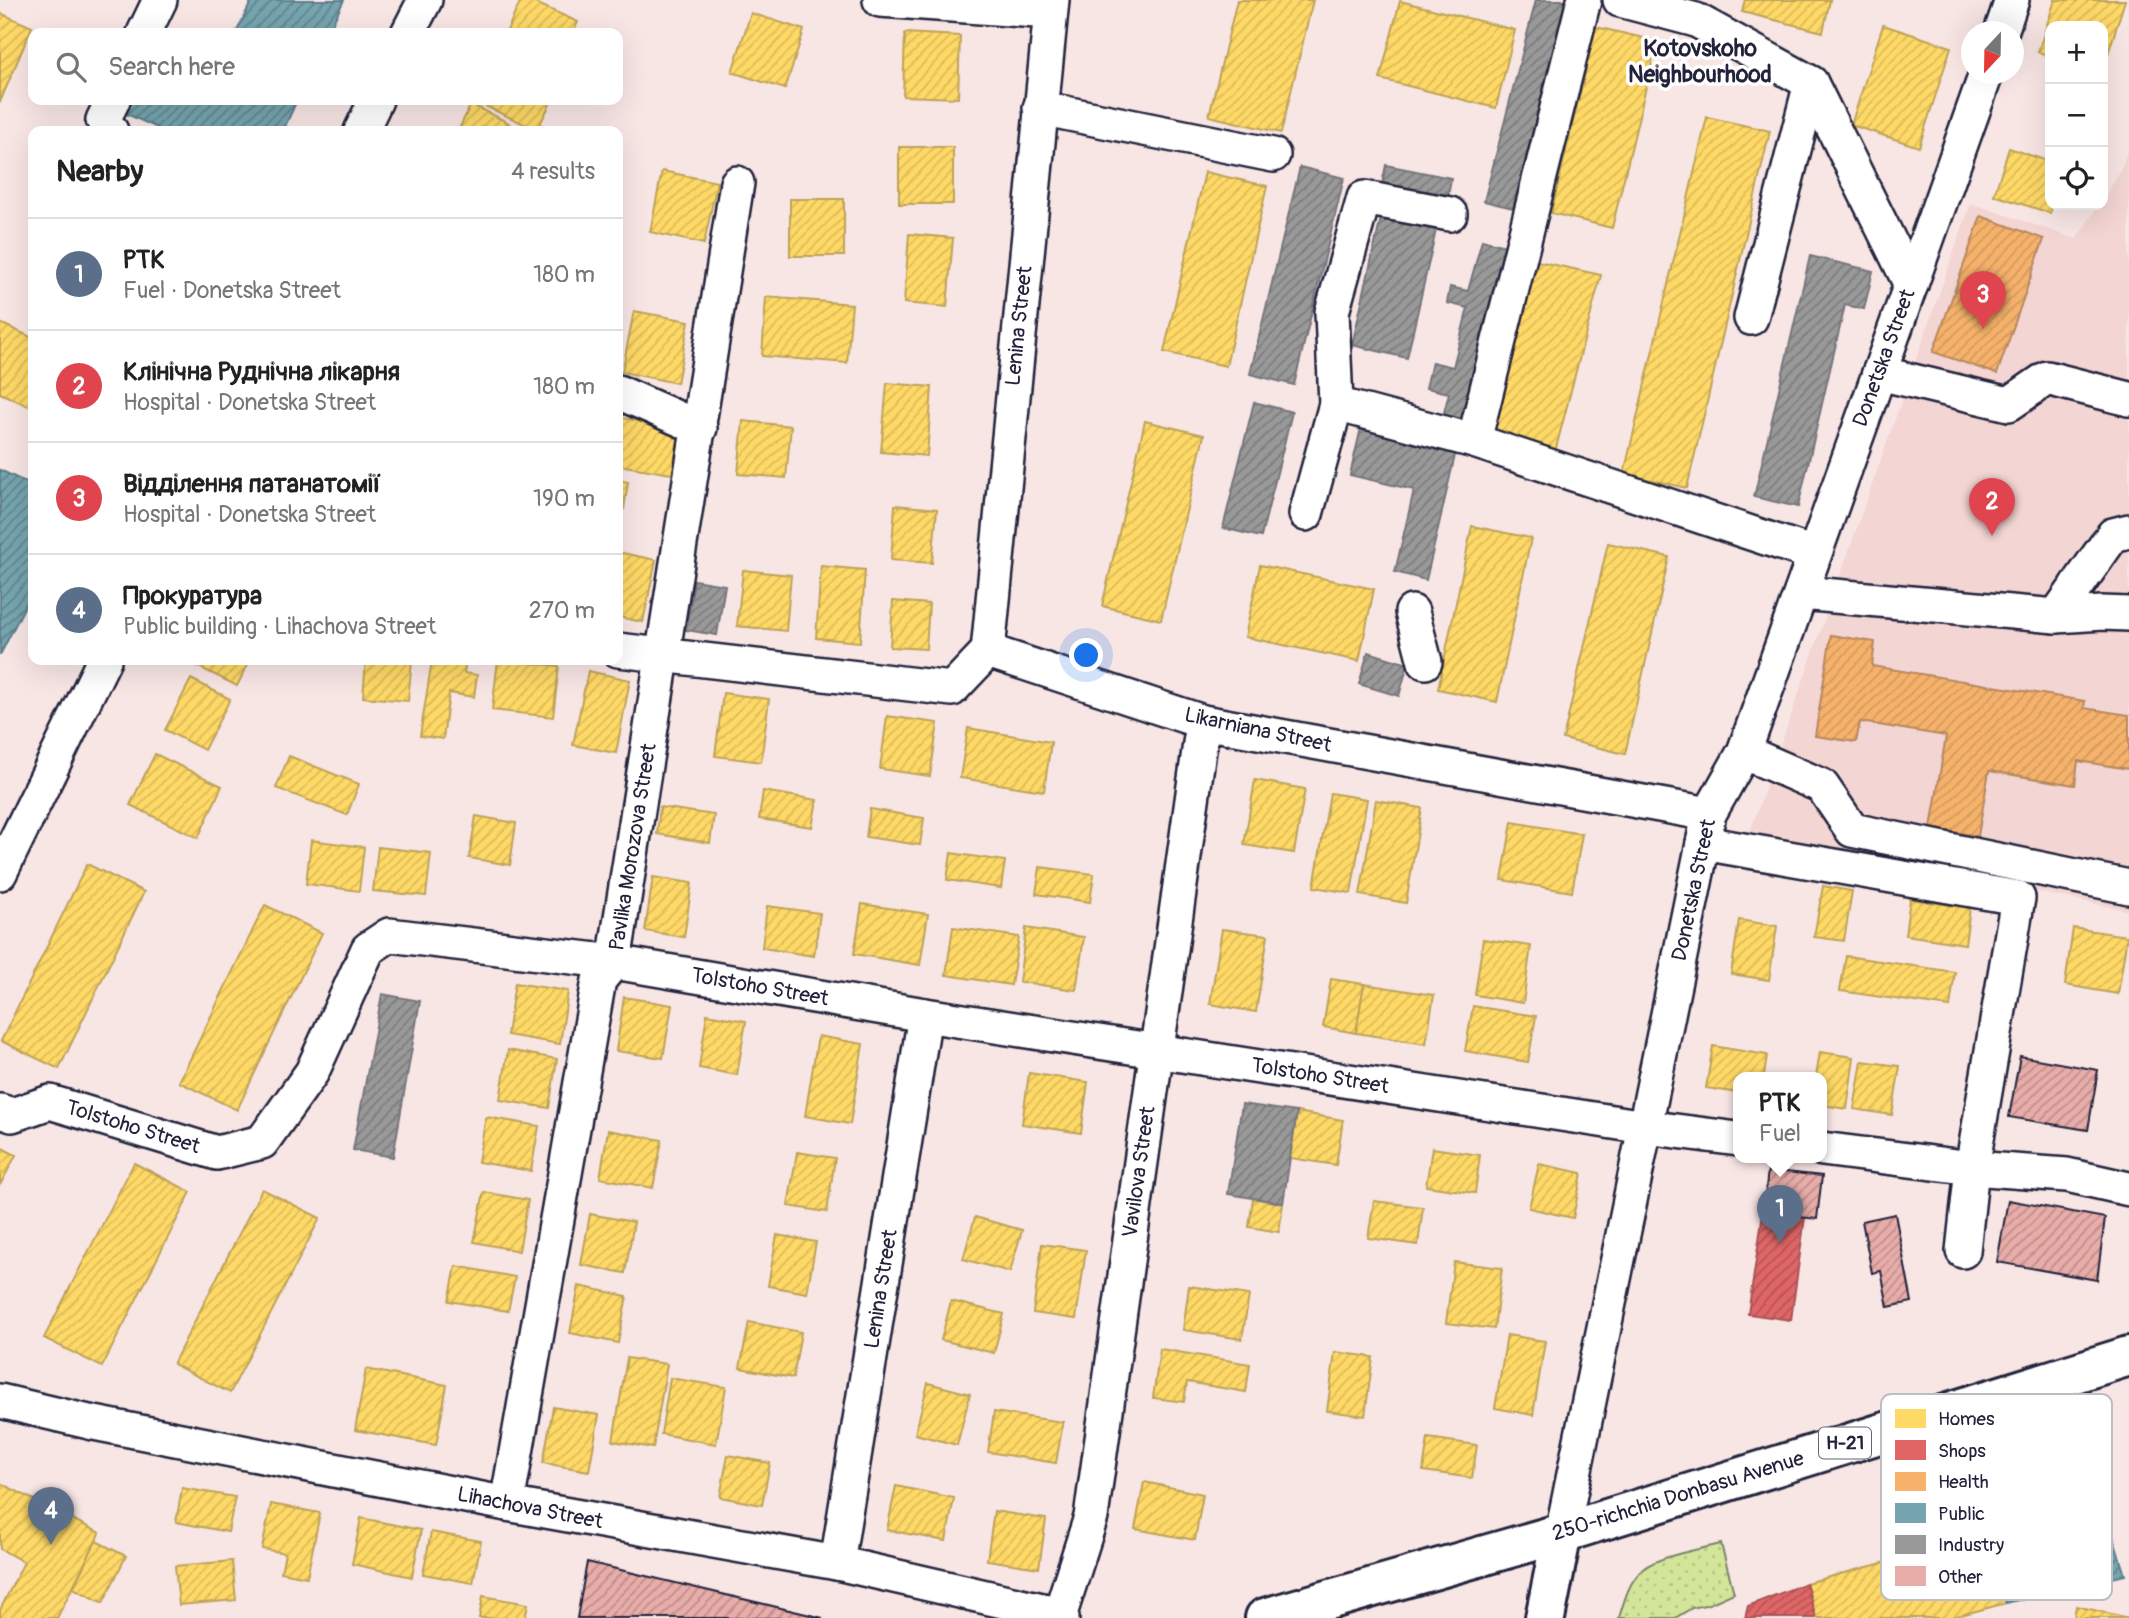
<!DOCTYPE html>
<meta charset="utf-8">
<style>
body{margin:0;font-family:Pangolin,sans-serif;background:#f6f6f6;color:#222}
.controls{position:absolute;right:21px;top:21px;display:grid;overflow:hidden;border-radius:14px;box-shadow:0 7px 28px #0002}
.controls button{width:63px;height:63px;display:grid;place-items:center;padding:0;border:0;border-bottom:2px solid #e0e0e0;background:#fff;color:#222;font:35px sans-serif}
.compass{position:absolute;left:1961px;top:21px;width:63px;height:63px;border-radius:50%;background:#fff;box-shadow:0 7px 28px #0002;rotate:202deg}
.you{position:absolute;left:1087px;top:656px;width:24px;height:24px;margin:-18px;border:5px solid #fff;border-radius:50%;background:#1a73e8;box-shadow:0 0 0 10px #1a73e833}
.badge{display:grid;place-items:center;width:46px;height:46px;border-radius:50%;background:#7c3aed;color:#fff;font-size:23px;font-weight:700}
.pin{position:absolute;translate:-50% -58px;filter:drop-shadow(0 2px 4px #0008)}
.pin::after{content:'';position:absolute;top:37px;width:24px;height:21px;background:inherit;clip-path:polygon(0 0,100% 0,50% 100%)}
.popup{position:absolute;left:1733px;top:1072px;width:94px;height:91px;box-sizing:border-box;display:grid;place-content:center;border-radius:14px;background:#fff;filter:drop-shadow(0 2px 5px #0005);font-size:23px;white-space:nowrap;color:#767676}
.popup b{font-size:26px;color:#222}
.popup::after{content:'';position:absolute;left:50%;top:100%;margin-left:-14px;border:14px solid transparent;border-top-color:#fff}
.list{margin:0;padding:0;list-style:none}
h2{display:flex;justify-content:space-between;align-items:center;height:91px;margin:0;padding:0 28px;font-size:30px}
h2 small{font-size:23px;font-weight:400;color:#767676}
.list li{display:grid;grid-template-columns:46px 1fr auto;gap:21px;align-items:center;box-sizing:border-box;height:112px;padding:0 28px;border-top:2px solid #e0e0e0}
.list b{display:block;font-size:26px;white-space:nowrap}
.list p{margin:0;font-size:23px;white-space:nowrap;color:#767676}
.list em{font-size:23px;font-style:normal;color:#767676}
.icon{flex:none;width:38px;height:38px;fill:none;stroke:currentColor;stroke-width:2;stroke-linecap:round;stroke-linejoin:round}
.map{position:relative;flex:none;width:2129px;height:1618px;overflow:hidden}
.search{position:absolute;background:#fff;box-shadow:0 7px 28px #0002;left:28px;top:28px;width:595px;height:77px;display:flex;align-items:center;gap:18px;box-sizing:border-box;padding:0 24px;border-radius:14px;color:#767676;font-size:26px}
.panel{position:absolute;background:#fff;box-shadow:0 7px 28px #0002;left:28px;top:126px;width:595px;height:539px;border-radius:14px}
.map>svg:first-child{display:block}
</style>
<div class="map">
<svg width="2129" height="1618" viewBox="0 0 2129 1618">
<defs>
<pattern id="grass-dots" width="8" height="8" patternUnits="userSpaceOnUse" patternTransform="scale(1.75)"><rect width="8" height="8" fill="#d3e598"/><path d="M2 2h.1M6 6h.1" fill="none" stroke="#b5c484" stroke-width="1.8" stroke-linecap="round"/></pattern>
<pattern id="homes-hatch" width="6" height="6" patternUnits="userSpaceOnUse" patternTransform="scale(1.75)"><rect width="6" height="6" fill="#ffd966"/><path d="M-1 1l2-2M0 6l6-6M5 7l2-2" fill="none" stroke="#daba59"/></pattern>
<pattern id="shops-hatch" width="6" height="6" patternUnits="userSpaceOnUse" patternTransform="scale(1.75)"><rect width="6" height="6" fill="#e06666"/><path d="M-1 1l2-2M0 6l6-6M5 7l2-2" fill="none" stroke="#b55455"/></pattern>
<pattern id="health-hatch" width="6" height="6" patternUnits="userSpaceOnUse" patternTransform="scale(1.75)"><rect width="6" height="6" fill="#f6b26b"/><path d="M-1 1l2-2M0 6l6-6M5 7l2-2" fill="none" stroke="#d3995e"/></pattern>
<pattern id="public-hatch" width="6" height="6" patternUnits="userSpaceOnUse" patternTransform="scale(1.75)"><rect width="6" height="6" fill="#76a5af"/><path d="M-1 1l2-2M0 6l6-6M5 7l2-2" fill="none" stroke="#608690"/></pattern>
<pattern id="industry-hatch" width="6" height="6" patternUnits="userSpaceOnUse" patternTransform="scale(1.75)"><rect width="6" height="6" fill="#999"/><path d="M-1 1l2-2M0 6l6-6M5 7l2-2" fill="none" stroke="#7c7c7e"/></pattern>
<pattern id="building-hatch" width="6" height="6" patternUnits="userSpaceOnUse" patternTransform="scale(1.75)"><rect width="6" height="6" fill="#e8ada9"/><path d="M-1 1l2-2M0 6l6-6M5 7l2-2" fill="none" stroke="#bc8c8b"/></pattern>
</defs>
<rect width="100%" height="100%" fill="#f8e6e5"/>
<filter id="ink" filterUnits="userSpaceOnUse"><feTurbulence type="fractalNoise" baseFrequency=".0143" numOctaves="2"/><feDisplacementMap in="SourceGraphic" scale="14" xChannelSelector="R" yChannelSelector="G"/><feConvolveMatrix kernelMatrix="1 2 1 2 8 2 1 2 1" color-interpolation-filters="sRGB"/></filter>
<g filter="url(#ink)">
<polygon fill="#f3d5d3" points="2129,147 2129,911 1750,832 1971,203 2076,239 2099,205 2103,205 2103,199 2119,173"/>
<path fill="url(#grass-dots)" stroke="#7a846a" stroke-width="2" d="M 1721,1544 L 1734,1593 L 1709,1604 L 1692,1608 L 1675,1618 L 1619,1618 C 1624,1601 1629,1581 1643,1569 C 1658,1556 1701,1549 1721,1544 Z"/>
<g fill="url(#homes-hatch)" stroke="#bda259" stroke-width="2">
<polygon points="521,0 529,0 578,22 573,33 506,33"/>
<polygon points="1237,0 1313,0 1281,133 1209,116"/>
<polygon points="1745,0 1830,0 1823,32 1742,12"/>
<polygon points="2055,0 2125,0 2103,70 2103,26 2050,26 2050,56 2038,52"/>
<polygon points="1400,1 1515,30 1496,108 1380,79"/>
<polygon points="0,13 32,27 0,102"/>
<polygon points="751,13 804,30 785,89 732,72"/>
<polygon points="1883,25 1951,47 1919,147 1851,125"/>
<polygon points="1596,27 1657,41 1612,228 1551,213"/>
<polygon points="905,33 960,36 958,98 903,96"/>
<polygon points="472,100 552,100 537,130"/>
<polygon points="471,104 509,123 505,131 458,131"/>
<polygon points="1707,117 1770,131 1687,488 1624,474"/>
<rect x="899" y="147" width="54" height="57"/>
<polygon points="2009,148 2050,162 2050,205 2053,205 2050,213 1994,195"/>
<polygon points="662,171 717,182 704,244 650,232"/>
<polygon points="1205,172 1267,186 1226,366 1164,352"/>
<rect x="790" y="199" width="54" height="57"/>
<polygon points="909,234 953,238 947,307 904,303"/>
<polygon points="1537,261 1601,275 1555,452 1491,436"/>
<polygon points="766,297 852,304 847,363 762,356"/>
<polygon points="634,311 689,321 677,383 622,372"/>
<polygon points="0,323 33,338 33,408 0,393"/>
<polygon points="887,383 932,387 927,456 881,452"/>
<polygon points="622,418 680,428 672,474 618,465 618,442"/>
<polygon points="743,421 791,426 786,478 738,474"/>
<polygon points="1145,421 1204,435 1161,620 1102,606"/>
<polygon points="618,480 628,482 624,509 618,508"/>
<polygon points="895,505 937,509 932,563 891,560"/>
<polygon points="1472,526 1531,538 1497,702 1438,689"/>
<polygon points="1608,543 1669,557 1625,754 1563,739"/>
<polygon points="618,552 656,560 643,622 618,617"/>
<polygon points="1260,565 1374,589 1359,661 1245,637"/>
<polygon points="821,566 865,570 860,642 816,638"/>
<polygon points="743,570 791,575 786,631 737,626"/>
<polygon points="893,601 929,604 926,649 890,647"/>
<polygon points="200,660 250,660 237,686 197,666"/>
<polygon points="366,660 412,660 408,701 363,697"/>
<polygon points="432,660 466,660 464,673 477,675 474,697 449,693 443,739 420,736"/>
<polygon points="498,660 559,666 553,717 492,710"/>
<polygon points="588,671 630,680 616,753 573,745"/>
<polygon points="191,679 230,699 204,750 165,730"/>
<polygon points="723,693 769,699 761,762 715,756"/>
<polygon points="887,716 938,723 930,776 880,769"/>
<polygon points="968,728 1051,742 1044,791 960,778"/>
<polygon points="155,754 222,786 198,838 130,805"/>
<polygon points="289,756 359,784 347,815 276,788"/>
<polygon points="1255,780 1305,789 1294,853 1244,845"/>
<polygon points="763,791 817,800 812,827 759,819"/>
<polygon points="1330,793 1367,799 1351,893 1314,887"/>
<polygon points="1376,800 1422,808 1406,903 1360,895"/>
<polygon points="660,807 714,815 710,843 657,834"/>
<polygon points="870,809 924,818 920,845 866,837"/>
<polygon points="476,816 516,823 510,865 469,858"/>
<polygon points="1512,822 1582,834 1572,892 1502,880"/>
<polygon points="311,840 364,847 359,891 306,884"/>
<polygon points="378,847 431,853 426,896 373,891"/>
<polygon points="951,853 1005,861 1001,888 947,880"/>
<polygon points="87,864 144,892 59,1069 1,1041"/>
<polygon points="1040,867 1094,874 1090,902 1036,894"/>
<polygon points="653,877 692,883 684,937 645,931"/>
<polygon points="1823,886 1852,891 1844,941 1814,937"/>
<polygon points="1910,899 1970,908 1965,944 1905,935"/>
<polygon points="862,904 928,914 920,965 854,954"/>
<polygon points="265,905 322,933 237,1110 179,1082"/>
<polygon points="767,906 820,913 814,956 762,948"/>
<polygon points="1739,920 1777,926 1769,980 1731,974"/>
<polygon points="953,927 1019,937 1011,985 946,975"/>
<polygon points="1026,928 1084,937 1076,990 1019,982"/>
<polygon points="2073,928 2127,936 2118,994 2065,985"/>
<polygon points="1222,929 1268,935 1256,1012 1210,1004"/>
<polygon points="1483,939 1531,946 1523,1003 1475,995"/>
<polygon points="1846,956 1955,972 1950,1007 1840,991"/>
<polygon points="1331,979 1364,984 1356,1033 1323,1027"/>
<polygon points="515,983 568,991 560,1044 507,1035"/>
<polygon points="1364,984 1434,995 1426,1044 1356,1033"/>
<polygon points="624,997 672,1005 663,1058 616,1051"/>
<polygon points="1473,1006 1536,1016 1528,1062 1465,1051"/>
<polygon points="707,1014 746,1021 737,1075 699,1068"/>
<polygon points="818,1036 863,1044 850,1124 805,1116"/>
<polygon points="1713,1046 1767,1055 1764,1077 1738,1077 1738,1093 1706,1088"/>
<polygon points="508,1050 557,1059 549,1108 500,1100"/>
<polygon points="1820,1052 1854,1057 1847,1109 1822,1105 1822,1077 1816,1077"/>
<polygon points="1862,1061 1900,1066 1892,1115 1854,1109"/>
<polygon points="1029,1073 1088,1082 1081,1133 1022,1124"/>
<polygon points="1297,1112 1343,1120 1336,1165 1290,1158"/>
<polygon points="486,1117 539,1126 531,1171 478,1162"/>
<polygon points="608,1130 662,1140 653,1188 600,1178"/>
<polygon points="0,1147 16,1155 0,1185"/>
<polygon points="1432,1148 1480,1155 1475,1193 1426,1186"/>
<polygon points="797,1152 835,1158 827,1212 788,1206"/>
<polygon points="134,1163 191,1192 102,1367 44,1338"/>
<polygon points="1539,1164 1582,1173 1573,1218 1529,1208"/>
<polygon points="262,1189 320,1218 230,1393 173,1364"/>
<polygon points="484,1192 528,1200 519,1251 474,1242"/>
<polygon points="1253,1198 1283,1203 1279,1232 1249,1227"/>
<polygon points="1374,1201 1423,1207 1418,1245 1368,1238"/>
<polygon points="590,1214 634,1222 625,1273 581,1265"/>
<polygon points="975,1217 1022,1230 1010,1272 963,1259"/>
<polygon points="777,1235 816,1242 807,1293 768,1286"/>
<polygon points="1042,1244 1086,1250 1076,1319 1033,1313"/>
<polygon points="1454,1262 1502,1268 1494,1329 1446,1323"/>
<polygon points="456,1266 515,1277 508,1311 449,1301"/>
<polygon points="579,1286 627,1296 618,1343 570,1333"/>
<polygon points="1189,1286 1249,1295 1242,1339 1183,1330"/>
<polygon points="951,1301 1004,1314 994,1353 941,1340"/>
<polygon points="749,1322 801,1332 793,1378 740,1368"/>
<polygon points="1507,1335 1545,1341 1533,1415 1495,1408"/>
<polygon points="1160,1349 1250,1364 1246,1392 1187,1382 1184,1402 1153,1398"/>
<polygon points="1335,1352 1373,1357 1365,1416 1327,1411"/>
<polygon points="627,1358 667,1364 653,1448 613,1441"/>
<polygon points="366,1369 447,1385 436,1445 355,1430"/>
<polygon points="670,1378 726,1387 716,1444 661,1434"/>
<polygon points="928,1383 970,1394 957,1445 915,1434"/>
<polygon points="553,1407 599,1415 589,1471 543,1463"/>
<polygon points="994,1412 1063,1422 1056,1463 988,1452"/>
<polygon points="1428,1438 1477,1445 1472,1478 1423,1471"/>
<polygon points="728,1455 770,1463 762,1505 720,1497"/>
<polygon points="1144,1482 1203,1494 1195,1540 1135,1529"/>
<polygon points="0,1483 100,1533 57,1618 0,1618 0,1610 24,1562 0,1549"/>
<polygon points="896,1486 954,1498 946,1541 887,1530"/>
<polygon points="182,1488 235,1497 228,1532 176,1522"/>
<polygon points="271,1504 320,1513 307,1577 281,1572 285,1553 262,1549"/>
<polygon points="994,1511 1046,1519 1039,1568 987,1560"/>
<polygon points="361,1518 421,1530 412,1577 352,1564"/>
<polygon points="431,1532 481,1541 473,1583 423,1574"/>
<polygon points="1986,1536 2006,1603 1950,1618 1816,1618 1806,1583"/>
<polygon points="96,1541 126,1556 103,1603 73,1588"/>
<polygon points="232,1561 236,1600 179,1605 175,1566"/>
<polygon points="483,1596 528,1604 525,1618 479,1618"/>
<polygon points="2076,1606 2129,1618 2074,1618"/>
</g>
<g fill="url(#shops-hatch)" stroke="#a75259" stroke-width="2">
<polygon points="1763,1213 1805,1217 1791,1320 1748,1314"/>
<polygon points="1806,1583 1816,1618 1745,1618 1748,1606"/>
</g>
<g fill="url(#health-hatch)" stroke="#b6875d" stroke-width="2">
<polygon points="1981,216 2044,239 1997,374 1933,352"/>
<polygon points="1831,635 1875,642 1872,666 2085,701 2084,708 2129,715 2129,769 2078,761 2075,785 1989,771 1978,836 1931,828 1946,736 1860,722 1856,742 1815,736"/>
</g>
<g fill="url(#public-hatch)" stroke="#5d7e8c" stroke-width="2">
<polygon points="252,0 344,0 328,33 236,33"/>
<polygon points="126,100 297,100 283,131 164,131 120,111"/>
<polygon points="0,470 33,486 33,590 0,655"/>
<polygon points="2104,1508 2125,1575 2006,1603 1986,1536"/>
</g>
<g fill="url(#industry-hatch)" stroke="#75757d" stroke-width="2">
<polygon points="1536,0 1567,0 1513,208 1484,201"/>
<polygon points="1386,165 1451,178 1448,197 1382,184"/>
<polygon points="1300,167 1344,178 1294,385 1250,374"/>
<polygon points="1381,218 1436,230 1407,358 1352,345"/>
<polygon points="1482,240 1505,246 1459,428 1441,424 1449,393 1426,388 1432,362 1453,367 1468,308 1447,303 1450,287 1468,291"/>
<polygon points="1810,256 1873,271 1864,309 1845,305 1798,507 1754,497"/>
<polygon points="1254,402 1292,412 1261,537 1223,528"/>
<polygon points="1361,428 1456,451 1426,580 1395,572 1414,490 1350,475"/>
<polygon points="694,580 725,585 717,635 686,630"/>
<polygon points="1368,652 1408,664 1399,696 1359,684"/>
<polygon points="382,994 420,1001 393,1157 353,1150"/>
<polygon points="1242,1104 1297,1112 1283,1203 1228,1194"/>
</g>
<g fill="url(#building-hatch)" stroke="#22223b" stroke-width="2">
<polygon points="2020,1056 2098,1070 2088,1130 2009,1117"/>
<polygon points="1768,1170 1822,1176 1817,1219 1763,1213"/>
<polygon points="2008,1200 2105,1218 2097,1280 1997,1262"/>
<polygon points="1895,1214 1912,1302 1888,1307 1881,1271 1872,1273 1862,1221"/>
<polygon points="587,1562 823,1618 577,1618"/>
</g>
<g fill="none" stroke-linecap="round" stroke-linejoin="round">
<defs>
<g id="minor">
<polyline points="880,0 1050,12"/>
<polyline points="1584,0 1474,441 1814,554"/>
<polyline points="1620,0 1696,20 1811,83 1911,285"/>
<polyline points="2001,32 2012,0"/>
<polyline points="144,33 160,0"/>
<polyline points="408,33 425,0"/>
<polyline points="1040,108 1273,155"/>
<polyline points="111,131 103,120 113,100"/>
<polyline points="361,131 376,100"/>
<polyline points="1751,318 1811,83"/>
<polyline points="1879,373 2009,404 2047,378 2129,399"/>
<polyline points="618,392 700,428"/>
<polyline points="1336,404 1332,312 1364,198 1450,214"/>
<polyline points="1306,514 1336,404 1474,441"/>
<polyline points="1801,593 2056,616 2113,535 2129,531"/>
<polyline points="1412,612 1425,662"/>
<polyline points="2056,616 2102,613 2129,614"/>
<polyline points="618,650 952,689 988,651"/>
<polyline points="988,651 1203,722 1709,814"/>
<polyline points="988,651 1052,0"/>
<polyline points="1744,752 1822,786 1852,830 2129,887"/>
<polyline points="1703,843 2018,898 1972,1168 1963,1251"/>
<polyline points="0,873 104,660"/>
<polyline points="0,1111 12,1115 50,1102 217,1153 262,1142 312,1072 368,949 389,935 614,962 925,1015 1645,1127 1738,1139"/>
<polyline points="1822,1149 1972,1168 2067,1175 2129,1189"/>
<polyline points="0,1401 89,1422 507,1504 837,1563 1060,1614"/>
<polyline points="507,1504 599,980 614,962 737,183"/>
<polyline points="1562,1533 1709,814 1744,752 1986,74"/>
<polyline points="837,1563 925,1015"/>
<polyline points="1062,1618 1060,1614 1091,1517 1203,722"/>
</g>
<g id="major">
<polyline points="1265,1618 1562,1533 2129,1356"/>
<polyline points="1545,1618 1562,1533"/>
</g>
</defs>
<use href="#minor" stroke="#22223b" stroke-width="38"/>
<use href="#major" stroke="#22223b" stroke-width="44"/>
<use href="#minor" stroke="#fff" stroke-width="33"/>
<use href="#major" stroke="#fff" stroke-width="38"/>
</g>
</g>
<g text-anchor="middle" dominant-baseline="central" stroke-width="7" stroke-linejoin="round" paint-order="stroke">
<rect fill="#fff" stroke="#646476" stroke-width="2" x="1819" y="1427.5" width="52" height="31" rx="5"/>
<g font-size="19" font-weight="bold" fill="#22223b">
<text x="1845" y="1443">Н-21</text>
</g>
<g font-size="21" fill="#22223b" stroke="#fff">
<text transform="translate(1019 326) rotate(-84)">Lenina Street</text>
<text transform="translate(1884 358) rotate(-70)">Donetska Street</text>
<text transform="translate(1258 730) rotate(12)">Likarniana Street</text>
<text transform="translate(633 847) rotate(-81)">Pavlika Morozova Street</text>
<text transform="translate(1694 890) rotate(-78)">Donetska Street</text>
<text transform="translate(760 987) rotate(10)">Tolstoho Street</text>
<text transform="translate(1320 1076) rotate(9)">Tolstoho Street</text>
<text transform="translate(133 1127) rotate(17)">Tolstoho Street</text>
<text transform="translate(1139 1172) rotate(-82)">Vavilova Street</text>
<text transform="translate(881 1289) rotate(-81)">Lenina Street</text>
<text transform="translate(1678 1496) rotate(-17)">250-richchia Donbasu Avenue</text>
<text transform="translate(530 1508) rotate(11)">Lihachova Street</text>
</g>
<g font-size="23" font-weight="bold" fill="#22223b" stroke="#fff">
<text x="1700" y="48">Kotovskoho<tspan x="1700" dy="26">Neighbourhood</tspan></text>
</g>
</g>
<rect x="1881" y="1394" width="231" height="206" rx="10" fill="#fff" stroke="#bdbdc4" stroke-width="2"/>
<rect x="1895" y="1409" width="31" height="19" fill="#ffd966"/>
<rect x="1895" y="1440" width="31" height="20" fill="#e06666"/>
<rect x="1895" y="1472" width="31" height="19" fill="#f6b26b"/>
<rect x="1895" y="1503" width="31" height="20" fill="#76a5af"/>
<rect x="1895" y="1535" width="31" height="19" fill="#999"/>
<rect x="1895" y="1566" width="31" height="20" fill="#e8ada9"/>
<g font-size="19" fill="#22223b">
<text x="1938" y="1425">Homes</text>
<text x="1938" y="1457">Shops</text>
<text x="1938" y="1488">Health</text>
<text x="1938" y="1520">Public</text>
<text x="1938" y="1551">Industry</text>
<text x="1938" y="1583">Other</text>
</g>
</svg>
<div class="controls">
<button>+</button>
<button>−</button>
<button><svg class="icon" aria-label="locate" viewBox="0 0 24 24"><circle cx="12" cy="12" r="6"/><path d="M12 2v4M12 18v4M2 12h4M18 12h4"/></svg></button>
</div>
<svg class="compass" viewBox="-18 -18 36 36"><path d="M0-13l5 13h-10z" fill="#e53935"/><path d="M0 13l5-13h-10z" fill="#767676"/></svg>
<div class="you"></div>
<div class="pin badge" style="left:1780px;top:1243px;background:#5c6f8a">1</div>
<div class="popup"><b>РТК</b>Fuel</div>
<div class="pin badge" style="left:1992px;top:536px;background:#e0444e">2</div>
<div class="pin badge" style="left:1983px;top:329px;background:#e0444e">3</div>
<div class="pin badge" style="left:51px;top:1545px;background:#5c6f8a">4</div>
<div class="search"><svg class="icon" aria-label="search" viewBox="0 0 24 24"><circle cx="10" cy="10" r="6"/><path d="M15 15l6 6"/></svg>Search here</div>
<section class="panel">
<h2>Nearby<small>4 results</small></h2>
<ul class="list">
<li><span class="badge" style="background:#5c6f8a">1</span><div><b>РТК</b><p>Fuel · Donetska Street</p></div><em>180 m</em></li>
<li><span class="badge" style="background:#e0444e">2</span><div><b>Клінічна Руднічна лікарня</b><p>Hospital · Donetska Street</p></div><em>180 m</em></li>
<li><span class="badge" style="background:#e0444e">3</span><div><b>Відділення патанатомії</b><p>Hospital · Donetska Street</p></div><em>190 m</em></li>
<li><span class="badge" style="background:#5c6f8a">4</span><div><b>Прокуратура</b><p>Public building · Lihachova Street</p></div><em>270 m</em></li>
</ul>
</section>
</div>
